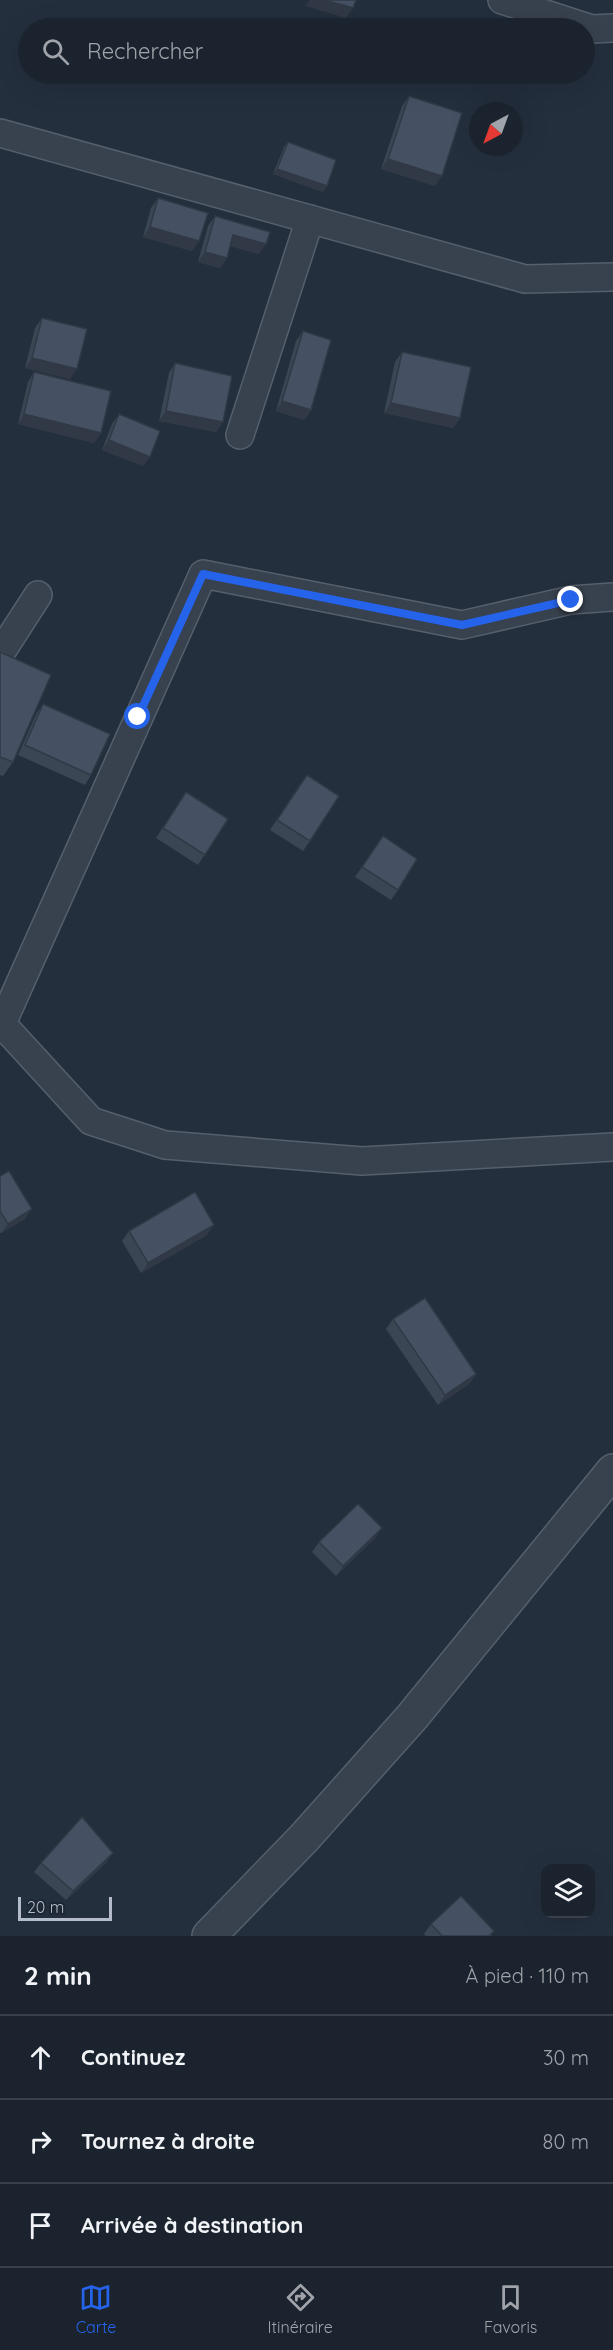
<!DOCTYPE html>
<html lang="fr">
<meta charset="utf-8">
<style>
body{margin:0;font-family:Quicksand,sans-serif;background:#282f3a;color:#f1f3f6}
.controls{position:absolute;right:18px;bottom:18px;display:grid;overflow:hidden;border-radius:12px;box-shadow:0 6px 24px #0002}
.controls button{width:54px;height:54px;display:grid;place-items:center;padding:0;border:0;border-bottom:2px solid #39404a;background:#1b232e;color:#f1f3f6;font:30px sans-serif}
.compass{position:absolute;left:469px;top:102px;width:54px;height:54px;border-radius:50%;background:#1b232e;box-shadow:0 6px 24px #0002;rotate:221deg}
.scale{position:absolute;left:18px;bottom:15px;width:94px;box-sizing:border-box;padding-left:6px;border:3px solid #b4bcc9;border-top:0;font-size:16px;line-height:21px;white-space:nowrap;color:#b4bcc9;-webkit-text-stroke:4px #1d2633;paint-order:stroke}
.stop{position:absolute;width:18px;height:18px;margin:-14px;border:4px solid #2563eb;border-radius:50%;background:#fff}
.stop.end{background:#2563eb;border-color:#fff;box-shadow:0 2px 6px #0008}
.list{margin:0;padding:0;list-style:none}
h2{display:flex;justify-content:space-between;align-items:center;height:78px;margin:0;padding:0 24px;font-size:26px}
h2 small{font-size:20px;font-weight:400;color:#a0a4aa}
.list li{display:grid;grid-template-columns:39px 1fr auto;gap:18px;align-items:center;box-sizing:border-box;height:84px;padding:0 24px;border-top:2px solid #39404a}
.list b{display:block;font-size:22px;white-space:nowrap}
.list em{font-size:20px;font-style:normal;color:#a0a4aa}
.icon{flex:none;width:33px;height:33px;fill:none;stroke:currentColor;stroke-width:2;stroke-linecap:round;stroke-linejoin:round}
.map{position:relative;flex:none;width:613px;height:1936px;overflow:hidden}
.search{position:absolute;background:#1b232e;box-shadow:0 6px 24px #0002;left:18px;right:18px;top:18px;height:66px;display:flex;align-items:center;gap:15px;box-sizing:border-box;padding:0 21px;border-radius:33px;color:#a0a4aa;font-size:22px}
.sheet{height:330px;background:#1b232e}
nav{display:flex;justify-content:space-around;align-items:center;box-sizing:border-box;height:84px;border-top:2px solid #39404a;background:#1b232e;font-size:16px;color:#a0a4aa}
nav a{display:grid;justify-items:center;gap:3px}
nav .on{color:#2563eb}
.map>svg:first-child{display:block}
</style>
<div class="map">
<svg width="613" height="1936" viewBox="0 0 613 1936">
<rect width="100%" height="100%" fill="#242f3e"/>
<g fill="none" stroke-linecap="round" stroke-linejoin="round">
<defs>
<g id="minor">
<polyline points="502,0 592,29 613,28"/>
<polyline points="0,133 525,279 613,277"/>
<polyline points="240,435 310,219"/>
<polyline points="0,654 38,595"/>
<polyline points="1,1023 91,1121 165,1145 362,1161 613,1147"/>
<polyline points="0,1028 203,574 462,625 571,600 613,597"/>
</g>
<polyline id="tertiary" points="209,1936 304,1838 412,1717 613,1471"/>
</defs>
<use href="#minor" stroke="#565f6c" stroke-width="30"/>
<use href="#tertiary" stroke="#565f6c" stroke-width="36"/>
<use href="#minor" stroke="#38414e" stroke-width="27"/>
<use href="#tertiary" stroke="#38414e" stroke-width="33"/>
</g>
<g fill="#3b4654">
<polygon points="409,96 435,186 381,169 402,106"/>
<polygon points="288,142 323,192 273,174 284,147"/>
<polygon points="158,198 192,251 143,237 151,208"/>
<polygon points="215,216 259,254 230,246 227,258 220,268 198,262 208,226"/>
<polygon points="42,318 70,379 25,368 35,328"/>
<polygon points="303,331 311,410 304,420 276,411 296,341"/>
<polygon points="402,352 460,418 453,428 384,413 395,362"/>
<polygon points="175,363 223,422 216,432 159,421 169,373"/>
<polygon points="34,372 101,433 94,443 18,424 28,382"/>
<polygon points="119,414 143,466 102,450 112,424"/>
<polygon points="0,652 13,762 3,776 0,775"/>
<polygon points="43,704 91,775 85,785 18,755 36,714"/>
<polygon points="300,784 310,841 303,851 270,830"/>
<polygon points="186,792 228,819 198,865 156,838"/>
<polygon points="383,836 398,890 391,900 355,877"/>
<polygon points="0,1176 25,1219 1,1233 0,1233"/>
<polygon points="129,1231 207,1235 141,1273 122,1241"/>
<polygon points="393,1319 476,1374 469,1384 438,1405 386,1329"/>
<polygon points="375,1538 336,1576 312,1552 319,1542"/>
<polygon points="41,1863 106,1863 66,1900 34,1872"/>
<polygon points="431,1924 494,1931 491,1936 426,1936 424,1934"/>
</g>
<g fill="#303945">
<polygon points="310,0 325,0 353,8 346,18 305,6"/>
<polygon points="388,159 442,176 435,186 381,169"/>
<polygon points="277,169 327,186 323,192 273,174"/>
<polygon points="150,227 199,241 192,251 143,237"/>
<polygon points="233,235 266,244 259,254 226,245"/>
<polygon points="205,252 227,258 220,268 198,262"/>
<polygon points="32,358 77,369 70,379 25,368"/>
<polygon points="282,401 311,410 304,420 276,411"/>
<polygon points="391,403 460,418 453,428 384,413"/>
<polygon points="166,411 223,422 216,432 159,421"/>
<polygon points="24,414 101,433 94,443 18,424"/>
<polygon points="109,440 150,457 143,466 102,450"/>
<polygon points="32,1209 25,1219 1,1233 8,1224"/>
<polygon points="214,1225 207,1235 141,1273 148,1263"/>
<polygon points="476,1374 469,1384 438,1405 445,1395"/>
<polygon points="382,1528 375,1538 336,1576 343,1566"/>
<polygon points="113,1853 106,1863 66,1900 73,1891"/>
</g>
<g fill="#455162" stroke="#303945" stroke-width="1.5">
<polygon points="325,0 356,0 353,8"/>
<polygon points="409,96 462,113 442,176 388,159"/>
<polygon points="288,142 336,160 327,186 277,169"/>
<polygon points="158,198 208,213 199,241 150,227"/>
<polygon points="215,216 270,232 266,244 233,235 227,258 205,252"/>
<polygon points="42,318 87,329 77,369 32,358"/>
<polygon points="303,331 331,340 311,410 282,401"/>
<polygon points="402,352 471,367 460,418 391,403"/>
<polygon points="175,363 232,376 223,422 166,411"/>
<polygon points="34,372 111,391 101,433 24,414"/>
<polygon points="119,414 160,431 150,457 109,440"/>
<polygon points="0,652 51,675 13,762 0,757"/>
<polygon points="43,704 110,734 91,775 25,745"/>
<polygon points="307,775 339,796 310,841 277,820"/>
<polygon points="186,792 228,819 205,855 163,828"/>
<polygon points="383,836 417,859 398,890 362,867"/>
<polygon points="9,1171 32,1209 8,1224 0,1211 0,1176"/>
<polygon points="195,1192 214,1225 148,1263 129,1231"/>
<polygon points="425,1298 476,1374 445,1395 393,1319"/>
<polygon points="358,1504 382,1528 343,1566 319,1542"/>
<polygon points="82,1817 113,1853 73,1891 41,1863"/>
<polygon points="461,1896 494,1931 489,1936 442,1936 431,1924"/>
</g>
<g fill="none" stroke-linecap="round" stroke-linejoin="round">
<polyline stroke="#2563eb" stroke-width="8" points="138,717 203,574 462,625 571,600"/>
</g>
</svg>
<div class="controls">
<button><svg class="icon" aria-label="layers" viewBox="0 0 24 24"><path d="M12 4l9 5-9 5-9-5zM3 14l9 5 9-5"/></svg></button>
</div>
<svg class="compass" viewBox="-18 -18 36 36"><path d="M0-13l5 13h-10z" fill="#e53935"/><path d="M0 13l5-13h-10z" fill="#a0a4aa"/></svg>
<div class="scale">20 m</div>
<div class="stop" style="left:138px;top:717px"></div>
<div class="stop end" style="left:571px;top:600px"></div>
<div class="search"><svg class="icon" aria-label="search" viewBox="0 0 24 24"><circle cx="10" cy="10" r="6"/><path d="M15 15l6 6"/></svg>Rechercher</div>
</div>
<section class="sheet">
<h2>2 min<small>À pied · 110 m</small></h2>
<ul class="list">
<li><svg class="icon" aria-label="ahead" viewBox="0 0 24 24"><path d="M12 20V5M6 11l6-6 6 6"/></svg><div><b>Continuez</b></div><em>30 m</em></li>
<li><svg class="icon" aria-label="right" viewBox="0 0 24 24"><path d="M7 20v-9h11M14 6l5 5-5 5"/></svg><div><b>Tournez à droite</b></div><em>80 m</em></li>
<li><svg class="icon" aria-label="arrive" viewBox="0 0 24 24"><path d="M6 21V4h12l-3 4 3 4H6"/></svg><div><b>Arrivée à destination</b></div></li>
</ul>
</section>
<nav>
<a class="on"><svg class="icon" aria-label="map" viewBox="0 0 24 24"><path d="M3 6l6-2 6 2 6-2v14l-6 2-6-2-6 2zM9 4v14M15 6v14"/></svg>Carte</a>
<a><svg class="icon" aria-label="directions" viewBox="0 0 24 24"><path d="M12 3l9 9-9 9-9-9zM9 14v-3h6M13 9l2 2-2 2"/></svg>Itinéraire</a>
<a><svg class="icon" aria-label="saved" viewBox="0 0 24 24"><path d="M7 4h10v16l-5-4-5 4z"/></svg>Favoris</a>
</nav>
